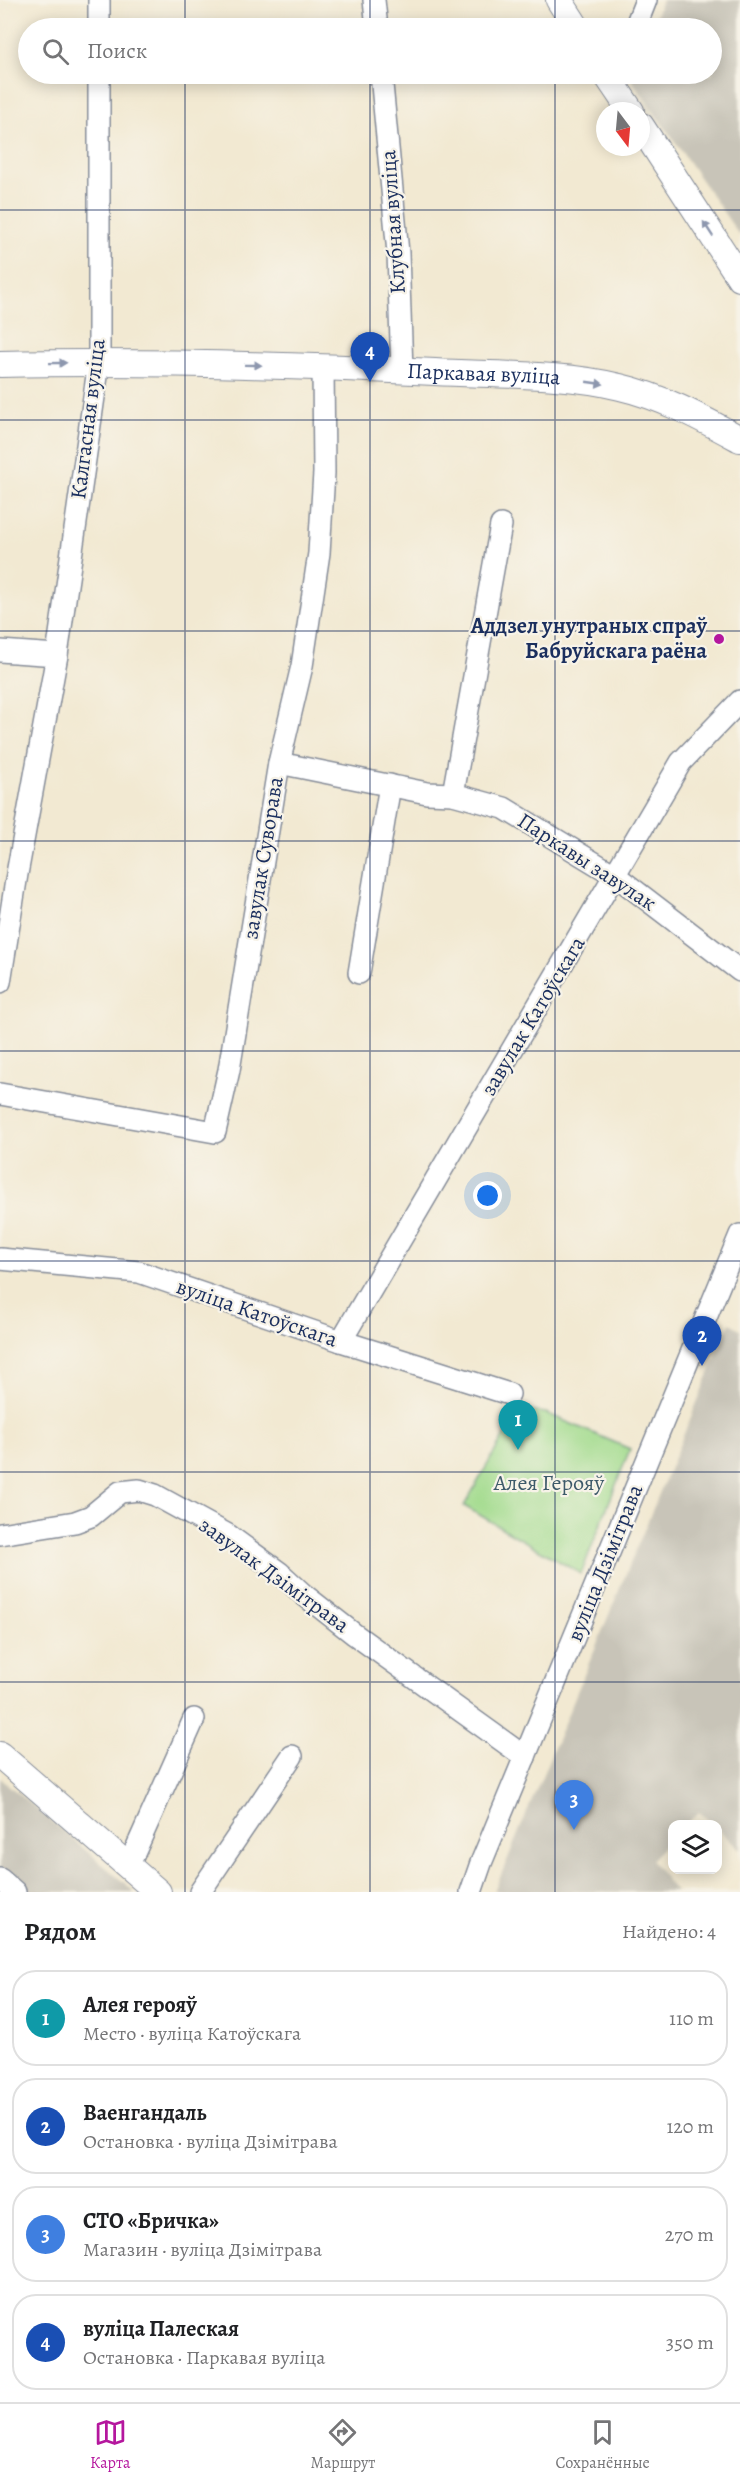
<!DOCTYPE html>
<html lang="ru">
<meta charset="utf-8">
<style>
body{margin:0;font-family:Alegreya,serif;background:#f6f6f6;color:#202124}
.controls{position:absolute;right:18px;bottom:18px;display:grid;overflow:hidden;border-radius:12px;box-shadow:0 3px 15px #0003}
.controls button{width:54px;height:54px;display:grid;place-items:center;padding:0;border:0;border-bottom:2px solid #e0e0e0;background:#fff;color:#202124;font:30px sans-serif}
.compass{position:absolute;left:596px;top:102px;width:54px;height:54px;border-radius:50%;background:#fff;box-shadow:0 3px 15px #0003;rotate:164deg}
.you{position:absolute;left:488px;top:1196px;width:21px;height:21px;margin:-15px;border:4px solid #fff;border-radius:50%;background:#1a73e8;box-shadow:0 0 0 9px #1a73e833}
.badge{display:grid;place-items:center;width:39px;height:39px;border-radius:50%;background:#b5179e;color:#fff;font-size:20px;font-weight:700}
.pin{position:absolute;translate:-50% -50px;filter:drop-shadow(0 2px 3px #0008)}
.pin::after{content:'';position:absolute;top:32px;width:21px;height:18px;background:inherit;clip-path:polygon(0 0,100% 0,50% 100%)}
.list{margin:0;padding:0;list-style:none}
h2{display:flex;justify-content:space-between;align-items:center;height:78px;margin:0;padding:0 24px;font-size:26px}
h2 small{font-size:20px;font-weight:400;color:#757577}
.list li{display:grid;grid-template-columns:39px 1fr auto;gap:18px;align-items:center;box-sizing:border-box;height:96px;margin:0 12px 12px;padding:0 12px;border:2px solid #e0e0e0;border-radius:24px}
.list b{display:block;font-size:22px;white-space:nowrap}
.list p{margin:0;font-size:20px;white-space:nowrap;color:#757577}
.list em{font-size:20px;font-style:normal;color:#757577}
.icon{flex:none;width:33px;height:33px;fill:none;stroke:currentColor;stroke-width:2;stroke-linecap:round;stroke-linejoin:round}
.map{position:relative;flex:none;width:740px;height:1892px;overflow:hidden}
.search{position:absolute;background:#fff;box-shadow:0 3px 15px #0003;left:18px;right:18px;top:18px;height:66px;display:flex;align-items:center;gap:15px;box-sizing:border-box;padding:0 21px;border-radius:33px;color:#757577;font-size:22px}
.sheet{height:510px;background:#fff}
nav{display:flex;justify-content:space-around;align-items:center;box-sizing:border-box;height:84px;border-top:2px solid #e0e0e0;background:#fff;font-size:16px;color:#757577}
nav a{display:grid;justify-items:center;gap:3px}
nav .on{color:#b5179e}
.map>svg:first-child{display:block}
</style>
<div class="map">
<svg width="740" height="1892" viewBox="0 0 740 1892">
<rect width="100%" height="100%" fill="#f7f3e8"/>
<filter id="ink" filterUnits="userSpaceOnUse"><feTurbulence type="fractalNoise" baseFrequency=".0167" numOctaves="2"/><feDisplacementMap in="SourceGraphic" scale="12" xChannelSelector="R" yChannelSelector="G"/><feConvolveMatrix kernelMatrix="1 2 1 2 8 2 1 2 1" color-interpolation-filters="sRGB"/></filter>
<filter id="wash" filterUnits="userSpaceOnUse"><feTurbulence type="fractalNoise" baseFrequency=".008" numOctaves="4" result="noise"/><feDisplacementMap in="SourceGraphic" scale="24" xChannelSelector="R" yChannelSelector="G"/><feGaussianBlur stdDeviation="1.35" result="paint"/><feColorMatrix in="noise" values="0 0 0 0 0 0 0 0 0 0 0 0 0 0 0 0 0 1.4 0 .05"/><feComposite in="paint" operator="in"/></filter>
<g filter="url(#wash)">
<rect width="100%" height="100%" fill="#f2e9d2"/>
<g fill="#c8c4b8">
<polygon points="662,0 740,0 740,236 632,80 634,74 712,74 712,28 651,28"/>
<polygon points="730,1323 740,1329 740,1850 718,1829 718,1824 713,1824 699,1812 686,1824 672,1824 672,1838 651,1860 676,1892 494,1892"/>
<polygon points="0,1778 135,1892 0,1892"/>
</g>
<polygon fill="#a2db8d" stroke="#5e8576" stroke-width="1.5" points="528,1411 546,1413 630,1449 581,1574 464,1506 514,1418"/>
</g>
<g filter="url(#ink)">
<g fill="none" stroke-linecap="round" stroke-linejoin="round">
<defs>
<g id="minor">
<polyline points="374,0 377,28"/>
<polyline points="99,28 99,0"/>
<polyline points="635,28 646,0"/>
<polyline points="381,74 398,253 402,371"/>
<polyline points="0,651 57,655"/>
<polyline points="279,763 427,793 453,794 504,808 616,876 740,971"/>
<polyline points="453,794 501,525"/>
<polyline points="359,973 390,785"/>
<polyline points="0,982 17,874 57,655 99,362 99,74"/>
<polyline points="0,1094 215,1132 229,1070 279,763 302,666 319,553 324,473 323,367"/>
<polyline points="0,1259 139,1272 341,1341 509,1394"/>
<polyline points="341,1341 681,762 740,701"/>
<polyline points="0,1534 75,1522 91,1516 120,1492 139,1490 155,1495 228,1535 280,1573 303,1594 354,1634 525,1757"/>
<polyline points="128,1867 194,1719"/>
<polyline points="0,1879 15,1892"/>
<polyline points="200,1892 292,1756"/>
<polyline points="471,1892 481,1863 740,1235"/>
</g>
<g id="major">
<polyline points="559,0 577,28"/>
<polyline points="606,74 631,111"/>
<polyline points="641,126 740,278"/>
<path id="s1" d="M 0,364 C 145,361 290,365 435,372 C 492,375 565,373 620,387 C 663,397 701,418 740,439"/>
<polyline points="0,1755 158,1892"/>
</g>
</defs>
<use href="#minor" stroke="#868c98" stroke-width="24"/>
<use href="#major" stroke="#868c98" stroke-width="28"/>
<use href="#minor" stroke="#fff" stroke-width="21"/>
<use href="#major" stroke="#fff" stroke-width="26"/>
</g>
<defs><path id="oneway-solid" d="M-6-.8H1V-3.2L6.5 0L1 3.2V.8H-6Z" transform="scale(1.5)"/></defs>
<g fill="#8d97ae">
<use href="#oneway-solid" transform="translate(708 229) rotate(-123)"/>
<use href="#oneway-solid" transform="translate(58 363) rotate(-1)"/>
<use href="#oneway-solid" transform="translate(253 365) rotate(1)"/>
<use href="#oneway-solid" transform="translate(595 383) rotate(8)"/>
</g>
</g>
<path fill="none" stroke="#1b2f5e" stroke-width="1.5" stroke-opacity="0.55" d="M 185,0 L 185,28M 370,0 L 370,28M 555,0 L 555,28M 185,74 L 185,1892M 370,74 L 370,1892M 555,74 L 555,1892M 0,210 L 740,210M 0,420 L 740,420M 0,631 L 740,631M 0,841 L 740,841M 0,1051 L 740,1051M 0,1261 L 740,1261M 0,1472 L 740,1472M 0,1682 L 740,1682"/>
<circle fill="#b5179e" stroke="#f7f3e8" stroke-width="2" cx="719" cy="639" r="6"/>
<g text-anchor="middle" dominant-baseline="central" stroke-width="4.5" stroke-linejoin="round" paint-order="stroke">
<g font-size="22" fill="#1b2f5e" stroke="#f7f3e8">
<text transform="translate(393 222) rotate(-94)">Клубная вуліца</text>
<text stroke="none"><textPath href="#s1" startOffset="484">Паркавая вуліца</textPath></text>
<text transform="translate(88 419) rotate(-83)">Калгасная вуліца</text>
<text transform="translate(263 858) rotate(-81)">завулак Суворава</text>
<text transform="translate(587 862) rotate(33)">Паркавы завулак</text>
<text transform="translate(533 1016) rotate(-59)">завулак Катоўскага</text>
<text transform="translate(257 1313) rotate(19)">вуліца Катоўскага</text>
<text transform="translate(605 1563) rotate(-68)">вуліца Дзімітрава</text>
<text transform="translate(274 1575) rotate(36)">завулак Дзімітрава</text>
</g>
<g font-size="22" font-weight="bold" fill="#1b2f5e" stroke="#f7f3e8" text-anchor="end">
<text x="707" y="626">Аддзел унутраных спраў<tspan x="707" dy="25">Бабруйскага раёна</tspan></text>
</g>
<g font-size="22" fill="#3d5a6a" stroke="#f7f3e8">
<text x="549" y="1483">Алея Герояў</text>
</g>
</g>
</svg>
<div class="controls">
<button><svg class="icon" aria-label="layers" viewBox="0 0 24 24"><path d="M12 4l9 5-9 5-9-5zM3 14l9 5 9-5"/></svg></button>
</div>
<svg class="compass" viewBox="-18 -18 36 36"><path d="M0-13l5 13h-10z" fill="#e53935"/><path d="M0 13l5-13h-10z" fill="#757577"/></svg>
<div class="you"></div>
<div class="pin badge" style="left:518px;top:1450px;background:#0f9aa8">1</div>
<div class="pin badge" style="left:702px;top:1366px;background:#1a4fb4">2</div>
<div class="pin badge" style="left:574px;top:1830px;background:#3f7fe0">3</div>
<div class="pin badge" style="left:370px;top:382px;background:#1a4fb4">4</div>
<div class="search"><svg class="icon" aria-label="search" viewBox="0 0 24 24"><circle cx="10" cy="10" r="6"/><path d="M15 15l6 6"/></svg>Поиск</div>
</div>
<section class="sheet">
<h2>Рядом<small>Найдено: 4</small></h2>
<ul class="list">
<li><span class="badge" style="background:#0f9aa8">1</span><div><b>Алея герояў</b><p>Место · вуліца Катоўскага</p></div><em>110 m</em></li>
<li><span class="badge" style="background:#1a4fb4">2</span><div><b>Ваенгандаль</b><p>Остановка · вуліца Дзімітрава</p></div><em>120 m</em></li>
<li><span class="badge" style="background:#3f7fe0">3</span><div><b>СТО «Бричка»</b><p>Магазин · вуліца Дзімітрава</p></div><em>270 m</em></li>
<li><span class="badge" style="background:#1a4fb4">4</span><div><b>вуліца Палеская</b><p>Остановка · Паркавая вуліца</p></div><em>350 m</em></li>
</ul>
</section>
<nav>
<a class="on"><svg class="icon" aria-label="map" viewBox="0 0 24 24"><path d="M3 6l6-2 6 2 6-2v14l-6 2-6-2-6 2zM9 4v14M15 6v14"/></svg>Карта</a>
<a><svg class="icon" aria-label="directions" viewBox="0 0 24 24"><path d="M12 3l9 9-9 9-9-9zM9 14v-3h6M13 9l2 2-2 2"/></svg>Маршрут</a>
<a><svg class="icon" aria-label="saved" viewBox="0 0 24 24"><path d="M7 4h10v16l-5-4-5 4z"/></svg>Сохранённые</a>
</nav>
